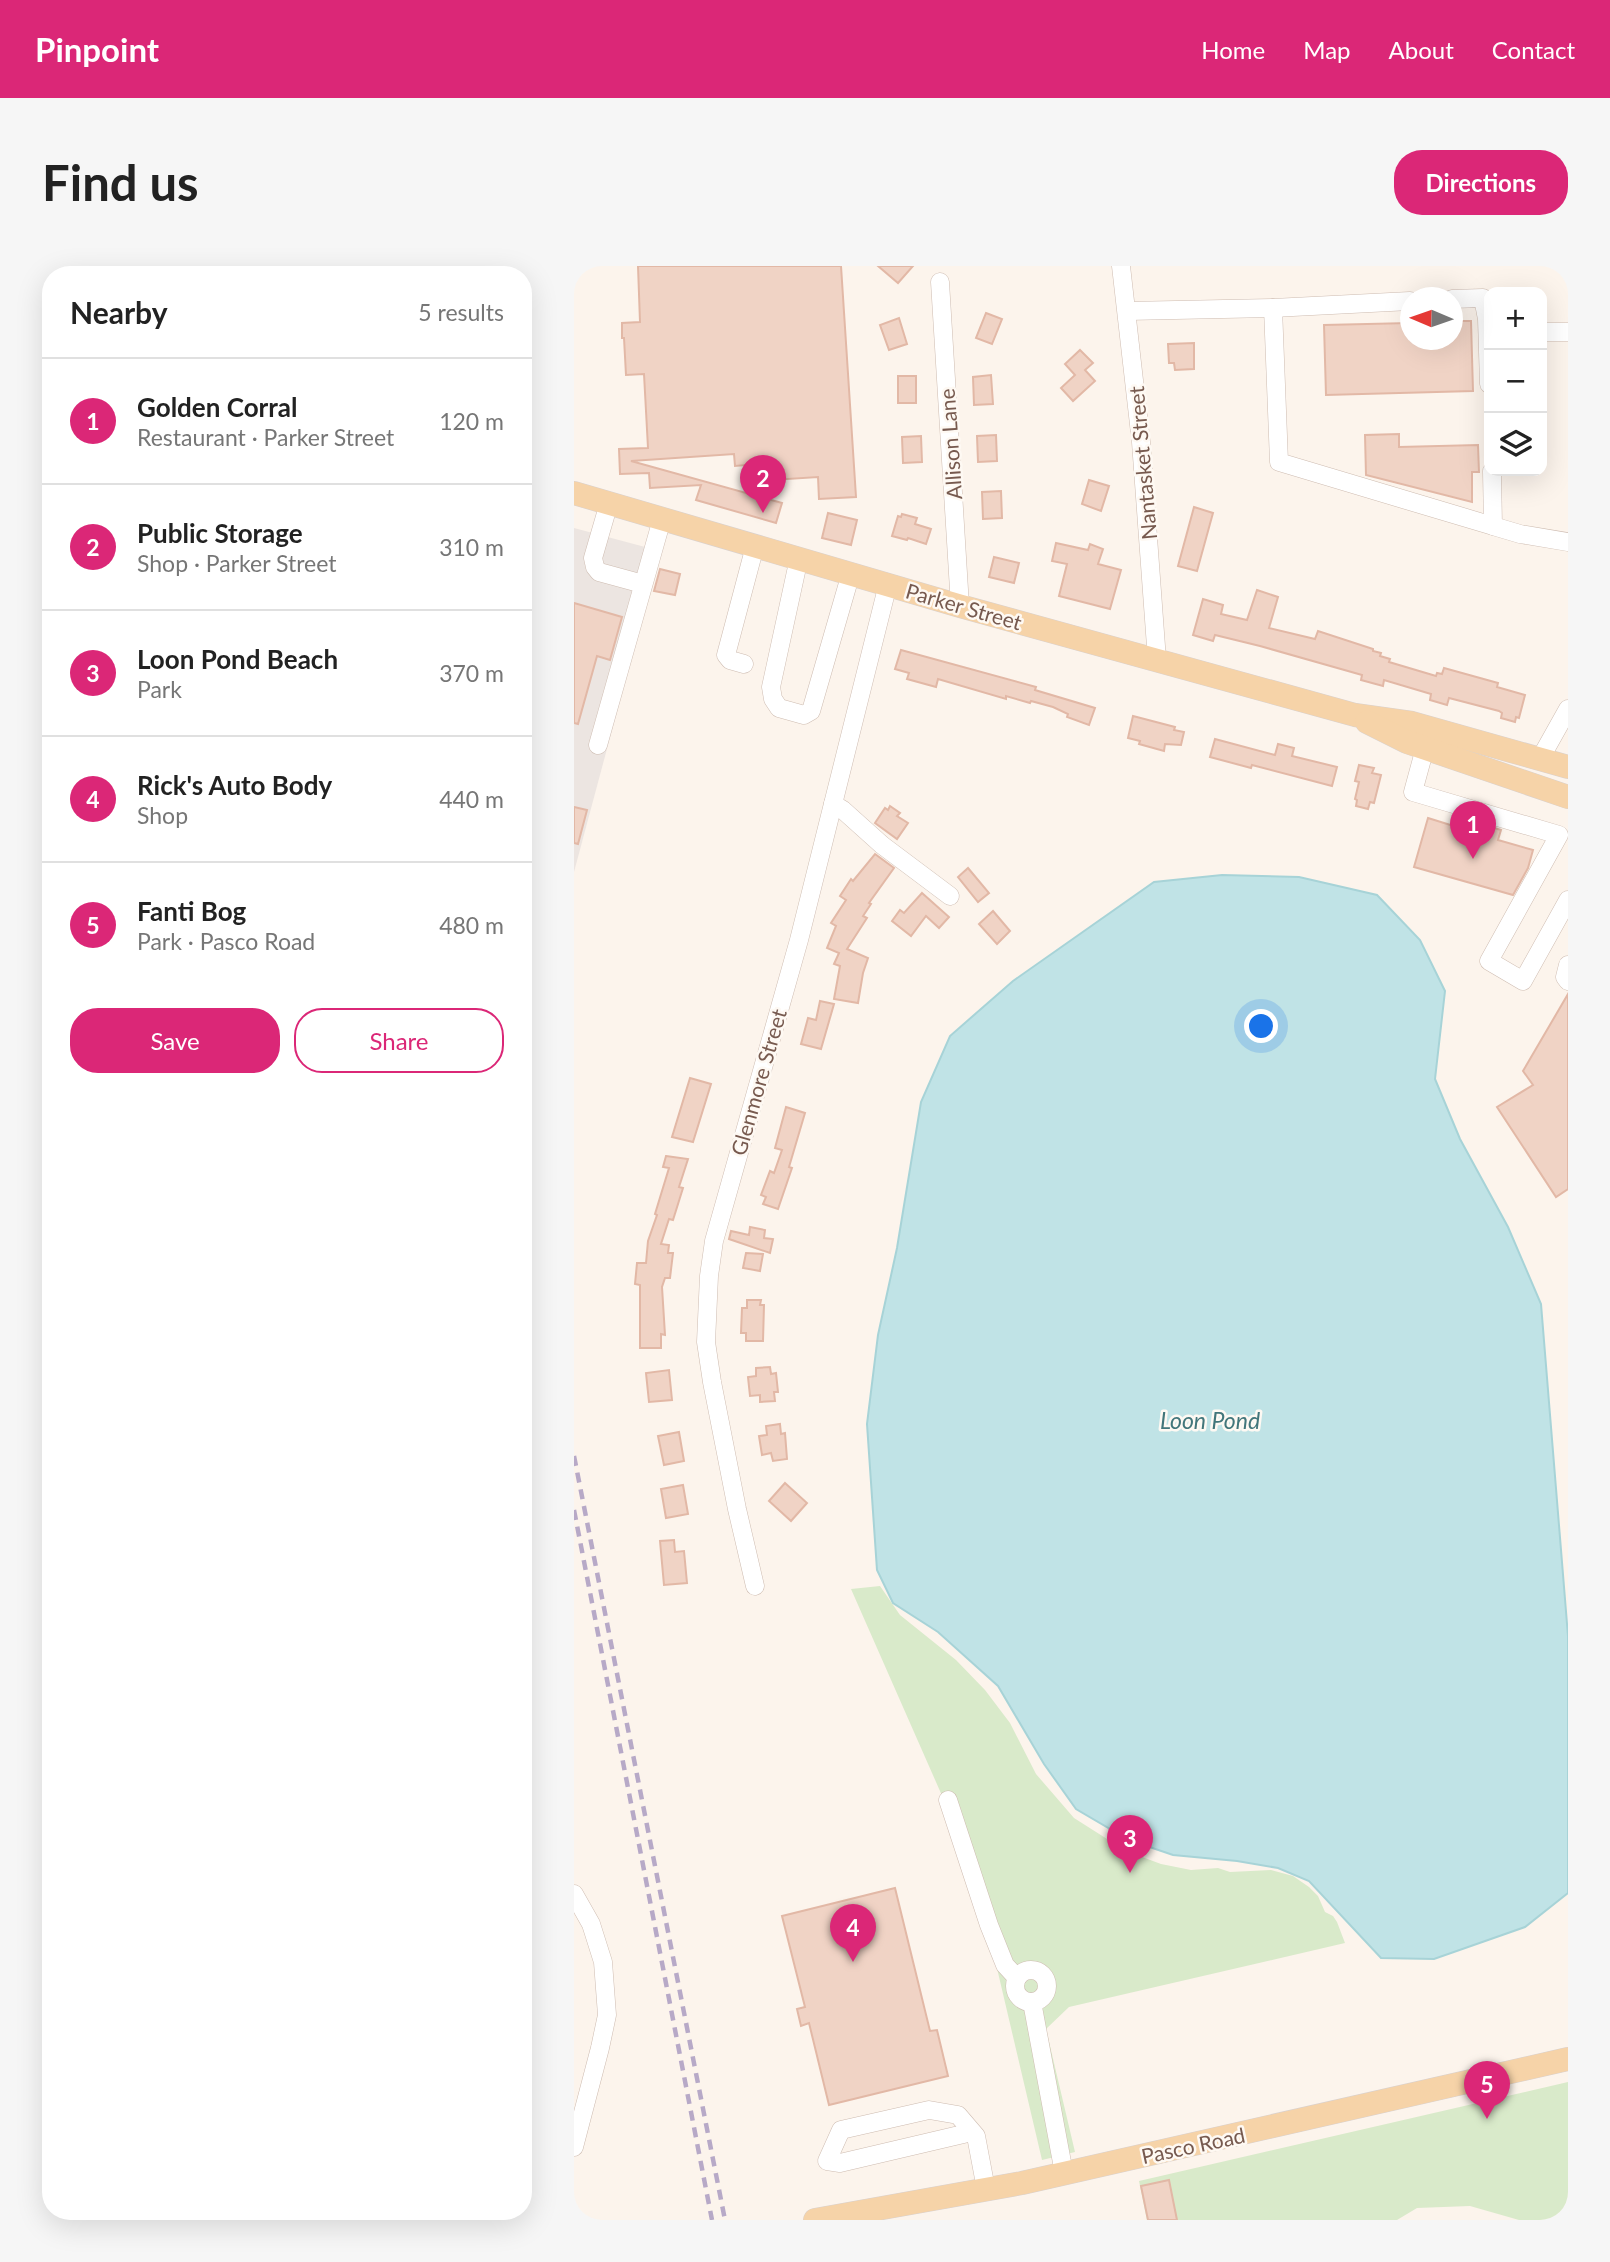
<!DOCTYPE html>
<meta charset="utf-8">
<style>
body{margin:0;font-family:Lato,sans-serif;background:#f6f6f6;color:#222}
.controls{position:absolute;right:21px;top:21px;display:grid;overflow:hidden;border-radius:14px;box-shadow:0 7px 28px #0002}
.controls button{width:63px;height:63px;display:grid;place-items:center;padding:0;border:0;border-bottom:2px solid #e0e0e0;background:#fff;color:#222;font:35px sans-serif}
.compass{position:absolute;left:826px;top:21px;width:63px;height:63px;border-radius:50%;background:#fff;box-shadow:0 7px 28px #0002;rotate:272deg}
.you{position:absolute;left:688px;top:761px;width:24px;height:24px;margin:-18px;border:5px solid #fff;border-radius:50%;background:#1a73e8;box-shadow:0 0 0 10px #1a73e833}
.badge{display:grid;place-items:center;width:46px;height:46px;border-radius:50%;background:#db2777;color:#fff;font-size:23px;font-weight:700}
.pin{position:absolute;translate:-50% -58px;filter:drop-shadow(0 2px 4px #0008)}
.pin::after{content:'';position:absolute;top:37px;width:24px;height:21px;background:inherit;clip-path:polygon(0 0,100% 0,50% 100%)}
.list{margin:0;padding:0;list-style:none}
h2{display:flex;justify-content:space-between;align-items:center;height:91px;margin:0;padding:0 28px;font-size:30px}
h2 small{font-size:23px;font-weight:400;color:#767676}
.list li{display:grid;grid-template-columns:46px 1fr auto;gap:21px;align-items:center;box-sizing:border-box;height:126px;padding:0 28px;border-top:2px solid #e0e0e0}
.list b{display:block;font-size:26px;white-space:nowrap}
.list p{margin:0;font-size:23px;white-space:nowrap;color:#767676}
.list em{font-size:23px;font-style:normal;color:#767676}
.actions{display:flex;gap:14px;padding:21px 28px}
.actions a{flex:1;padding:16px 0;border:2px solid #db2777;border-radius:28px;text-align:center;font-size:24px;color:#db2777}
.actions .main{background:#db2777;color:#fff}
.icon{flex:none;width:38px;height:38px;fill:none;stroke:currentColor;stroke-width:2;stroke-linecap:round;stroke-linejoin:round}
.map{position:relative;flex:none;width:994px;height:1954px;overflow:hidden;border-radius:28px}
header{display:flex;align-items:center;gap:42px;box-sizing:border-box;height:98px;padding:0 35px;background:#db2777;color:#fff}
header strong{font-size:33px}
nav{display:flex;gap:38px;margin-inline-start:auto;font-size:24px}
.intro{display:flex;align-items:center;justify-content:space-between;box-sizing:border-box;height:168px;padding:0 42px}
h1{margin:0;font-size:49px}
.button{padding:18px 32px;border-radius:28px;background:#db2777;color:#fff;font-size:24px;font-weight:700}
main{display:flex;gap:42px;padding:0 42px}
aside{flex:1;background:#fff;border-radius:28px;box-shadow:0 7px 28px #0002}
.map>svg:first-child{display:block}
</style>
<header>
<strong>Pinpoint</strong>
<nav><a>Home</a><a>Map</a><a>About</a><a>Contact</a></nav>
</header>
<div class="intro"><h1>Find us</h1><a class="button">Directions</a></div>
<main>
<aside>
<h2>Nearby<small>5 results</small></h2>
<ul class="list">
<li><span class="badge">1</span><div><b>Golden Corral</b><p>Restaurant · Parker Street</p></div><em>120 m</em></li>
<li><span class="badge">2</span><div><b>Public Storage</b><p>Shop · Parker Street</p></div><em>310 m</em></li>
<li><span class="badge">3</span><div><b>Loon Pond Beach</b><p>Park</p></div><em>370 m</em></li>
<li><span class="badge">4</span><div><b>Rick's Auto Body</b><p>Shop</p></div><em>440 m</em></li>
<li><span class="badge">5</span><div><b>Fanti Bog</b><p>Park · Pasco Road</p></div><em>480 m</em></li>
</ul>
<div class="actions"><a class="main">Save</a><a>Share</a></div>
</aside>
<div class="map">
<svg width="994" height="1954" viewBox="0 0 994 1954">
<rect width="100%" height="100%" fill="#fcf4ec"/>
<polygon fill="#ece5e1" points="0,262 86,285 0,606"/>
<g fill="#d9eaca">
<polygon points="306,1320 326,1349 382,1394 411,1424 436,1457 462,1508 500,1552 552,1585 587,1598 617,1604 644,1602 656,1606 697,1604 719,1610 735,1621 744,1630 751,1646 759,1650 763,1656 771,1677 495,1741 472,1763 501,1886 468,1894 399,1600 277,1323"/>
<polygon points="994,1816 994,1954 945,1954 896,1940 843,1942 823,1954 573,1954 565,1915"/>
</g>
<polygon fill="#c0e3e6" stroke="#a7d3d7" stroke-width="2" points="648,609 725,611 803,629 846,674 871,725 861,813 886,873 934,961 967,1038 994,1370 994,1627 951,1661 860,1693 807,1692 735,1615 704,1602 663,1595 599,1589 555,1574 502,1543 470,1498 424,1420 364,1366 319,1337 303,1304 293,1158 304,1069 323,982 347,836 376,770 439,715 580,616"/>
<g fill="#f0d3c5" stroke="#e2b8a6" stroke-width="2">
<polygon points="64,0 267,0 282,231 245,233 244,211 198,214 196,197 161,200 160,188 57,195 208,237 202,257 122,234 127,219 76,222 75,207 46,208 45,183 74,182 70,108 52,109 50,72 48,72 48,57 66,56"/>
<polygon points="304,0 339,0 324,17"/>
<polygon points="412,47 428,53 418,78 402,72"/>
<polygon points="325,52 333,78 315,84 306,59"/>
<polygon points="878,55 897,55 899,125 752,129 750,59 836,57 836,74 878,74"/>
<polygon points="620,77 620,103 601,104 600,97 595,97 594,78"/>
<polygon points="506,84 519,97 511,104 521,115 499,135 487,122 501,109 491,98"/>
<polygon points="417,109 419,138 400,139 399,111"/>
<rect x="324" y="110" width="18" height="27"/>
<polygon points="825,168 825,181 904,179 905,206 898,206 898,236 792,209 791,169"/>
<polygon points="422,169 423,195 404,196 403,170"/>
<polygon points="347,170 348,196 329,197 328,171"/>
<polygon points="515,214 535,220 527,245 508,238"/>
<polygon points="427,225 428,252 409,253 408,226"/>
<polygon points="620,241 639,247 623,305 604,300"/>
<polygon points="254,247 283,254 277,279 248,272"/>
<polygon points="328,248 343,252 341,258 357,263 352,278 334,272 333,274 318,270 324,250 327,251"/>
<polygon points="482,277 514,284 516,278 529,283 524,298 547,304 536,343 485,330 493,298 478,295"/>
<polygon points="420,291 445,297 440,317 415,311"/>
<polygon points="86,303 106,308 101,329 80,325"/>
<polygon points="683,324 704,331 695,362 741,373 744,365 799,383 799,385 807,387 806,390 816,393 815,396 862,410 863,407 868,408 870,402 924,417 923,421 951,429 945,452 942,451 941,456 927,452 928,447 925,445 875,432 873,439 856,434 857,428 810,414 809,420 787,414 788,409 686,380 641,369 639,375 619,369 629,333 649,339 647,348 673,354"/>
<polygon points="0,337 48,351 36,394 23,390 4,458 0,457"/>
<polygon points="327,384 462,421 461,424 521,442 515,459 493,451 494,448 479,441 457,435 456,437 432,430 432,433 364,413 362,421 333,413 335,407 321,403"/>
<polygon points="559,450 601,461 600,464 610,466 607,479 591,478 590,485 565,478 566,475 554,472"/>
<polygon points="641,473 701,489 704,478 720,482 718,490 763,501 758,520 678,499 677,502 636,491"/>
<polygon points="785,499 800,502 798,507 807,509 800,537 796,536 794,543 782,540 783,534 781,533 785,516 781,515"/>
<polygon points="316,540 326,547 323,550 334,557 323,573 301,557 311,542 314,544"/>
<polygon points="0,541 13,544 4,578 0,577"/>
<polygon points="854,552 886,562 889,553 927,564 924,574 959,584 954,602 939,629 840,601"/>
<polygon points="301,588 320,602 295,637 297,638 289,650 293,652 273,683 294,692 289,707 284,737 260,733 266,700 260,698 265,687 253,682 262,660 257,657 272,634 266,630 277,613 279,615"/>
<polygon points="394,602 415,627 404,636 384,611"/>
<polygon points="348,627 375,651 365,662 352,650 337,670 318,655 326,644 330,647"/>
<polygon points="419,645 436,665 423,678 405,658"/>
<polygon points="994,728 994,923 982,931 923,841 959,819 949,805"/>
<polygon points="246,735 260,738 247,783 227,778 234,752 242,754"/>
<polygon points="116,812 137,818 119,876 98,871"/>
<polygon points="212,841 231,847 215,901 218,902 204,943 189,938 192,931 187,929 196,905 200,907 208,884 201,882"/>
<polygon points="92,890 114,893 105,921 109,922 99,954 95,953 87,978 95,979 94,987 99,987 96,1012 91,1012 88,1021 91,1069 87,1068 87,1082 66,1082 66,1019 61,1018 63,997 72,997 74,975 83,949 81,948 95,902 89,901"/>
<polygon points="176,961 191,964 190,972 199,973 196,987 155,973 157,965 175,969"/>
<polygon points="172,987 189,988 186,1005 169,1002"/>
<polygon points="173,1034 187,1034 186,1039 190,1039 189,1075 172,1075 172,1067 167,1067 168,1042 173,1042"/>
<polygon points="196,1101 197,1108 202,1107 204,1126 200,1126 201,1135 186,1136 186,1129 176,1130 174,1111 182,1110 182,1102"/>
<polygon points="95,1104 98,1134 75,1136 72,1107"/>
<polygon points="206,1158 207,1168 211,1167 213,1193 199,1195 197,1187 188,1189 185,1170 193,1169 192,1160"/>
<polygon points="105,1166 110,1195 90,1199 84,1170"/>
<polygon points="211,1217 233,1237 217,1255 195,1235"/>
<polygon points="109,1219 114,1248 92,1252 87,1223"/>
<polygon points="100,1274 101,1286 110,1285 113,1317 90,1319 86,1275"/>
<polygon points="321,1622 356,1765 363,1764 374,1810 255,1839 235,1757 227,1760 223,1743 231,1741 208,1650"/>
<polygon points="595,1914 603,1954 574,1954 567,1920"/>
</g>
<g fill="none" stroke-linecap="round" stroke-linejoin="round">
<defs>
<g id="minor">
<polyline points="547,0 567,176 583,394"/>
<polyline points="366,16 386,340"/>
<polyline points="878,33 909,32 913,53 915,118"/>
<polyline points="699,42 705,196 919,260 918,205"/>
<polyline points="553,45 699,42 836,35"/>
<polyline points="968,66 994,66"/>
<polyline points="35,237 19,292 21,301 25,306 69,318"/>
<polyline points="919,260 946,268 994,276"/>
<polyline points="225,292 197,421 199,433 205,442 230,449 237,445 277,307"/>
<polyline points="170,398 156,394 152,389 181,280"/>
<polyline points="24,479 88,253"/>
<polyline points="851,482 839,526 985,569 915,695 949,715 994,634"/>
<polyline points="966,493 994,443"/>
<polyline points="259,538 269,544 308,579 376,630"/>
<polyline points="994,699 991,711 994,715"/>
<polyline points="181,1320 163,1243 138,1116 132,1076 135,1010 140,975 225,674 314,318"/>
<polyline points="374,1534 415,1659 431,1699 443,1712"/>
<polyline points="0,1628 17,1658 29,1696 33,1749 26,1782 0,1881"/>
<circle cx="457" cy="1720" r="16"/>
<polyline points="458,1736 490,1907"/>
<polyline points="398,1866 266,1897 253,1895 267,1864 355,1844 384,1849 402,1870 412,1923"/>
</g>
<g id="major">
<polyline points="0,227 386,340 781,449 838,457 994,501"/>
<polyline points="793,456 833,476 994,531"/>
<polyline points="241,1954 448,1917 994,1793"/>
</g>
</defs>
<use href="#minor" stroke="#cebcb1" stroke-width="19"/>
<use href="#major" stroke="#d9d1ce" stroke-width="24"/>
<use href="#minor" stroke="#fff" stroke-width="18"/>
<use href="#major" stroke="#f6d3a8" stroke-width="23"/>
<g stroke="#b7a9c7" stroke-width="4.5" stroke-dasharray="10 7" stroke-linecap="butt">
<polyline points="0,1190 151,1954"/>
<polyline points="0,1244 138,1954"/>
</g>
</g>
<g text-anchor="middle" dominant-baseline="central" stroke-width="5" stroke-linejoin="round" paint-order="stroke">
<g font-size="21" fill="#775a4f" stroke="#fef9f3">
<text transform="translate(376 178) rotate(-94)">Allison Lane</text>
<text transform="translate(568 197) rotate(-95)">Nantasket Street</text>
<text transform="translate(390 340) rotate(16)">Parker Street</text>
<text transform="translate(184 816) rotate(-74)">Glenmore Street</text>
<text transform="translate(619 1879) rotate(-12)">Pasco Road</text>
</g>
<g font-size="23" font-style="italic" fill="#42767b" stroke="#fef9f3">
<text x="636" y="1154">Loon Pond</text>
</g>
</g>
</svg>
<div class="controls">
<button>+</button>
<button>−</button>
<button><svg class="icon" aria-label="layers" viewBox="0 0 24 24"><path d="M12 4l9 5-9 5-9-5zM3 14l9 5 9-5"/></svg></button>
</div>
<svg class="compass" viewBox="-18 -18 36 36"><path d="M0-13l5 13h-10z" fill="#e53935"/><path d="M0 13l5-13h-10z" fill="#767676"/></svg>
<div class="you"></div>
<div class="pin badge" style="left:899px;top:593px">1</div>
<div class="pin badge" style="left:189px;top:247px">2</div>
<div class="pin badge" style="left:556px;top:1607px">3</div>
<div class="pin badge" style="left:279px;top:1696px">4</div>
<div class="pin badge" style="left:913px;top:1853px">5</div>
</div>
</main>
